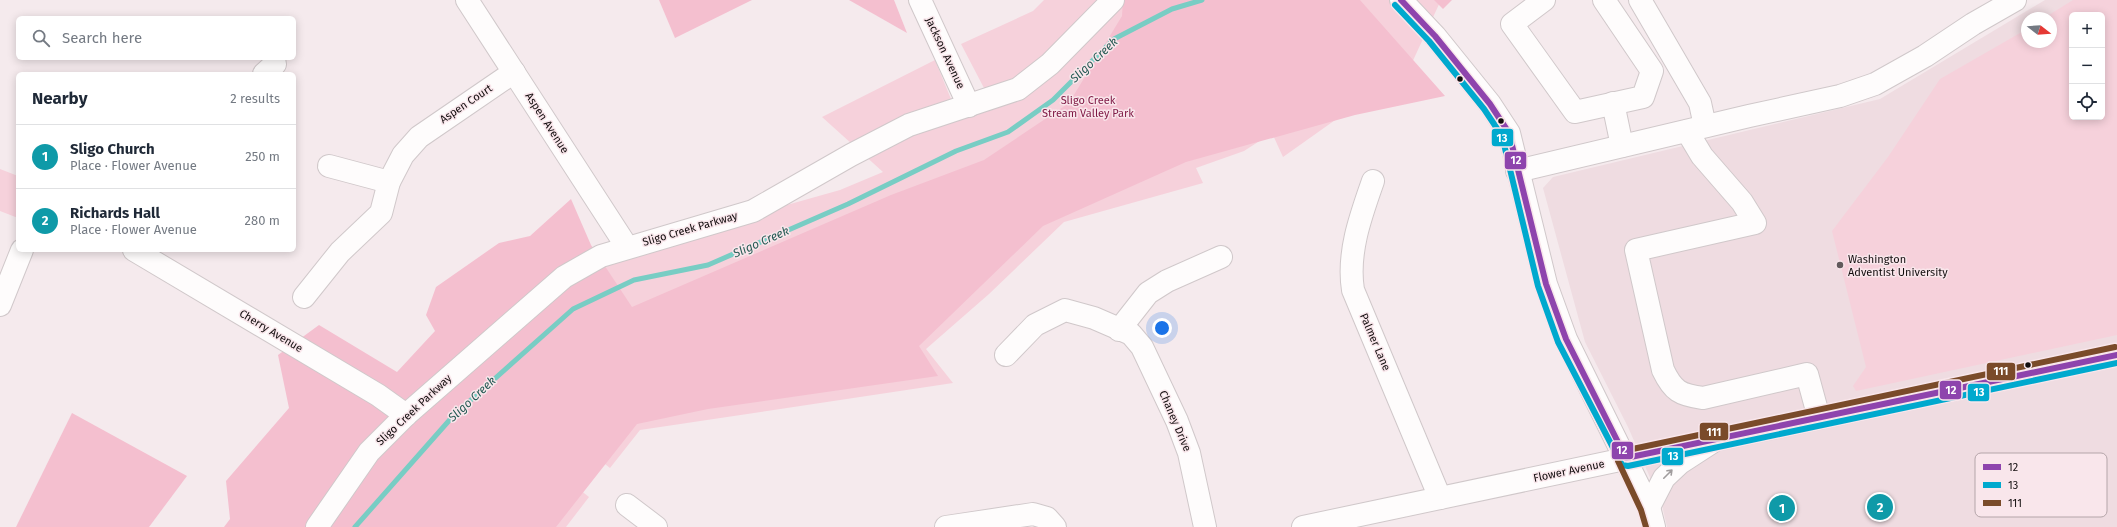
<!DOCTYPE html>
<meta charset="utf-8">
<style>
body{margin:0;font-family:"Fira Sans",sans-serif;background:#f6f6f7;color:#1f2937}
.controls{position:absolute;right:12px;top:12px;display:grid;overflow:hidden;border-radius:6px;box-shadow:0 2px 10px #0003}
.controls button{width:36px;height:36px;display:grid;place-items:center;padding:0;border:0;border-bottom:1px solid #e0e1e3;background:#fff;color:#1f2937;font:20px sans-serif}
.compass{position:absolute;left:2021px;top:12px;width:36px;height:36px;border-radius:50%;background:#fff;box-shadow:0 2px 10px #0003;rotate:107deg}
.you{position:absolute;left:1162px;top:328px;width:14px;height:14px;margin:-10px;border:3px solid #fff;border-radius:50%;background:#1a73e8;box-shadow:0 0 0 6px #1a73e833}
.badge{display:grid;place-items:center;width:26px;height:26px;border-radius:50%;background:#615a5c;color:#fff;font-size:13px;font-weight:700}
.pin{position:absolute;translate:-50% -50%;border:2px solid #fff;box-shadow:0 1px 4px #0006}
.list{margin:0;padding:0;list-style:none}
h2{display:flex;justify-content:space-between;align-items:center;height:52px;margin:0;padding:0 16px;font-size:17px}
h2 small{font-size:13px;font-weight:400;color:#747a83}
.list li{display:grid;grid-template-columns:26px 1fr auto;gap:12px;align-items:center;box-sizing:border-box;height:64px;padding:0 16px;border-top:1px solid #e0e1e3}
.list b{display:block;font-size:15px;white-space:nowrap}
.list p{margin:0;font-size:13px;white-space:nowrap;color:#747a83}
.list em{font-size:13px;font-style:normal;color:#747a83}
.icon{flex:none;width:22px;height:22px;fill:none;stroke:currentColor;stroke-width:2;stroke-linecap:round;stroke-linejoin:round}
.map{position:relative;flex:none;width:2117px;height:527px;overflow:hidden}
.search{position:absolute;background:#fff;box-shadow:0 2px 10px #0003;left:16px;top:16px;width:280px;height:44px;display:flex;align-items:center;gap:10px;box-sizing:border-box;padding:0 14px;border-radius:6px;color:#747a83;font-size:15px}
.panel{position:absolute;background:#fff;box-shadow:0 2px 10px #0003;left:16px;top:72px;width:280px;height:180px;border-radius:6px}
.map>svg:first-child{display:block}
</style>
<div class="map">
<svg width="2117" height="527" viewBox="0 0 2117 527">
<rect width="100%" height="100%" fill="#f5eaed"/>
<path fill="#efdce1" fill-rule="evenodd" d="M 2045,0 L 2117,0 L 2117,527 L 1667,527 L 1662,505 L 1628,427 L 1585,342 L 1543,188 L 1553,177 L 1880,99 ZM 2072,15 L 2102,15 L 2102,117 L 2072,117 ZM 2027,18 L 2051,18 L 2051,42 L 2027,42 Z"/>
<g fill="#f6d1db" fill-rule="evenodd">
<polygon points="1044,0 1441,0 1410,67 1283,157 1272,133 1244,151 1196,168 1203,183 1064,222 989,294 926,349 953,383 640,430 610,468 526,401 499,426 589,497 566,527 332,527 614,254 840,190 883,172 822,117 935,60 953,104 984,88 961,44 1033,11"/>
<path d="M 2073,0 L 2117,0 L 2117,335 L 1856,391 L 1853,386 L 1866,367 L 1832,231 L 1888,157 L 1940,79 L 2027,29 L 2027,42 L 2051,42 L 2051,18 L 2044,18 ZM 2072,15 L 2102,15 L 2102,117 L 2072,117 Z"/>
<polygon points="0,169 18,176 18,218 0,211"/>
</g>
<g fill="#f4bfcf">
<polygon points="659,0 752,0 675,38"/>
<polygon points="849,0 894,0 907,33"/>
<polygon points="1123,0 1360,0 1445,96 1355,115 1186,162 1043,226 919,346 938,376 708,409 637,424 556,527 224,527 230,519 226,481 289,408 278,355 319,325 397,372 435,331 426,315 436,287 499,243 530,236 571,199 591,245 632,307 891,195 984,160 1069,103 1122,16"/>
<polygon points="1434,0 1452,0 1443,9"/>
<polygon points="72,413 187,476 149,527 16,527"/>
</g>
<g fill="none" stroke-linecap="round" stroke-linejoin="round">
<polyline stroke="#78cdc4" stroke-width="5" points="355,527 454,415 573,309 634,280 708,265 848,204 956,151 1008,132 1053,100 1114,39 1172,9 1202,0"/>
<defs>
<g id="minor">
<polyline points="467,0 627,247"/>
<polyline points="920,0 969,106"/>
<polyline points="1544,0 1512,24 1575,112 1643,97 1652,71 1604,0"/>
<polyline points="1640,0 1700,103 1705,126"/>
<polyline points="264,74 275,64"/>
<polyline points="1613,103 1622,146"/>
<path d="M 1687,131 L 1702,156 L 1742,202 L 1755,223 L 1636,250 L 1663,370 C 1673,391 1680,395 1703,398 L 1807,374 L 1819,418"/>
<polyline points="329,166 389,182"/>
<polyline points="1517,171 1749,116 1840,96 1875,84 1925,56 1973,24 2015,0"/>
<path d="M 1373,181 C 1361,215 1347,253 1353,290 L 1440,498"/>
<polyline points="134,250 378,395 406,415"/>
<polyline points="304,297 340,252 381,213 389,182 403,155 419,137 514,72"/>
<polyline points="0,305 22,250"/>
<polyline points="1119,330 1148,293 1167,281 1221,257"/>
<polyline points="1006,355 1035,325 1065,310 1094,318 1131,334 1142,347 1177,421 1189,453 1205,527"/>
<polyline points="627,505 656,527"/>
<polyline points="317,527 369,452 406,415 564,277 601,256 753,211 851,155 909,125 1018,89 1050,64 1113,0"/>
<polyline points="946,527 1033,514 1047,518 1055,527"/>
<polyline points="1303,527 2117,355"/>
</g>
<g id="major">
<polyline points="1401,0 1435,36 1490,104 1509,133 1546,284 1566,339 1649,507 1654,527"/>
<polyline points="1649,507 1664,478 1680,463 1717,439"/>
</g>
</defs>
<use href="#minor" stroke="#d0c8ca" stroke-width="24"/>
<use href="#major" stroke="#d0c8ca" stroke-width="24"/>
<use href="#minor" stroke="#fefcfc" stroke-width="22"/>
<use href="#major" stroke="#fefcfc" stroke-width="22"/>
<defs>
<polyline id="bus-1" points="1401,0 1435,36 1490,104 1509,133 1546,284 1566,339 1626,458 2117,355"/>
<polyline id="bus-2" points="1395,5 1429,41 1484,109 1502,136 1538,286 1558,342 1622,465 1628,466 2117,363"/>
<polyline id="bus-3" points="1646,527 1641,510 1618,461 1619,455 1623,451 2115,347"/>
</defs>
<use href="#bus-1" stroke="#f9e6eb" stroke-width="9"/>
<use href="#bus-2" stroke="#f9e6eb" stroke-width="9"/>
<use href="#bus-3" stroke="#f9e6eb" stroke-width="9"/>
<use href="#bus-1" stroke="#8e44ad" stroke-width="6"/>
<use href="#bus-2" stroke="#00a9ce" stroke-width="6"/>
<use href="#bus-3" stroke="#7a4b2a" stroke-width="6"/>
</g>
<defs><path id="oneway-shaft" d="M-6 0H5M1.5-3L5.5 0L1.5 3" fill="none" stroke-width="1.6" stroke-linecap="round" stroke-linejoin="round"/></defs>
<use stroke="#a09c9d" href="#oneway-shaft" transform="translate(1668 474) rotate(-45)"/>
<g fill="#120d0e" stroke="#f9e6eb" stroke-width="1.5">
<circle cx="1460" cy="79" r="3.5"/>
<circle cx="1501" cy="121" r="3.5"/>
<circle cx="2028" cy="365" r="3.5"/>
</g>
<circle fill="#615a5c" stroke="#f9e6eb" stroke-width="1.5" cx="1840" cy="265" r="4"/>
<g text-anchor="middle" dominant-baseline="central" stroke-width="3" stroke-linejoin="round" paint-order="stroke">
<g font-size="11" fill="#120d0e" stroke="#f9e6eb">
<text transform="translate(945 53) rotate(65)">Jackson Avenue</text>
<text transform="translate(466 104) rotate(-34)">Aspen Court</text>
<text transform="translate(547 123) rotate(57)">Aspen Avenue</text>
<text transform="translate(690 229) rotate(-16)">Sligo Creek Parkway</text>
<text transform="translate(271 331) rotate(31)">Cherry Avenue</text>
<text transform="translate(1375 342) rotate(67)">Palmer Lane</text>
<text transform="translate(414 410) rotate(-43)">Sligo Creek Parkway</text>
<text transform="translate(1175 421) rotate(67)">Chaney Drive</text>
<text transform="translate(1569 471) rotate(-12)">Flower Avenue</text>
</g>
<g font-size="11" fill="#7f1945" stroke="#f9e6eb">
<text x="1088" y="100">Sligo Creek<tspan x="1088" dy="13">Stream Valley Park</tspan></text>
</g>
<g font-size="11" fill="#120d0e" stroke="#f9e6eb" text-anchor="start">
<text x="1848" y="259">Washington<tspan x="1848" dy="13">Adventist University</tspan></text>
</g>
<g font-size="12" font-style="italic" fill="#275b55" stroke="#f9e6eb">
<text transform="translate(1094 60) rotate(-43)">Sligo Creek</text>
<text transform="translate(761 242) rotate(-24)">Sligo Creek</text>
<text transform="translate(472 399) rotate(-43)">Sligo Creek</text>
</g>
</g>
<rect x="1975" y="453" width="132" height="64" rx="6" fill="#f9e6eb" stroke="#b4a5a9" stroke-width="1"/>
<rect x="1983" y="464" width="18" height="6" fill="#8e44ad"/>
<rect x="1983" y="482" width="18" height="6" fill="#00a9ce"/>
<rect x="1983" y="500" width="18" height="6" fill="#7a4b2a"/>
<g font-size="11" fill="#120d0e">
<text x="2008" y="471">12</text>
<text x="2008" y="489">13</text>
<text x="2008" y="507">111</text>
</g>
<g stroke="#f9e6eb" stroke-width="1.5">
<rect x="1491" y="128" width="23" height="19" rx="4" fill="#00a9ce"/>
<rect x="1504" y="151" width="23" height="19" rx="4" fill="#8e44ad"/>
<rect x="1986" y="362" width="30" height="19" rx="4" fill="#7a4b2a"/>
<rect x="1939" y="380" width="23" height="20" rx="4" fill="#8e44ad"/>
<rect x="1967" y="383" width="23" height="19" rx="4" fill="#00a9ce"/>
<rect x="1699" y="422" width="30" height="19" rx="4" fill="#7a4b2a"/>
<rect x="1611" y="441" width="23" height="19" rx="4" fill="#8e44ad"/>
<rect x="1661" y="447" width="23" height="19" rx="4" fill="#00a9ce"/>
</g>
<g font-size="11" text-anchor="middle" font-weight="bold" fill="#fff">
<text x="1502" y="142">13</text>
<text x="1516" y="164">12</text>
<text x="2001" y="375">111</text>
<text x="1951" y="394">12</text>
<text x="1979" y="396">13</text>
<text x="1714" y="436">111</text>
<text x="1622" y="454">12</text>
<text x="1673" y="460">13</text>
</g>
</svg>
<div class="controls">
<button>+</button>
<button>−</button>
<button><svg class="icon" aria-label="locate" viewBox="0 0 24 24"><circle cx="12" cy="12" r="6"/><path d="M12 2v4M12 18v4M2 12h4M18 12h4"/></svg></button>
</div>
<svg class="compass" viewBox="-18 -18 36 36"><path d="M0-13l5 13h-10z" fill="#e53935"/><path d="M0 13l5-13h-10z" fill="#747a83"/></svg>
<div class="you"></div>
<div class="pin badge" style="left:1782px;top:508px;background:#0f9aa8">1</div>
<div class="pin badge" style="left:1880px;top:507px;background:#0f9aa8">2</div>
<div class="search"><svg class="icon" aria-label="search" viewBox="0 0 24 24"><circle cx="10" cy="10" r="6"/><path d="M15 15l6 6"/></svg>Search here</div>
<section class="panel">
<h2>Nearby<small>2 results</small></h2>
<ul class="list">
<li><span class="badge" style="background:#0f9aa8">1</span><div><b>Sligo Church</b><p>Place · Flower Avenue</p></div><em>250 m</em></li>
<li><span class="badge" style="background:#0f9aa8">2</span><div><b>Richards Hall</b><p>Place · Flower Avenue</p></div><em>280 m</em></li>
</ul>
</section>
</div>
